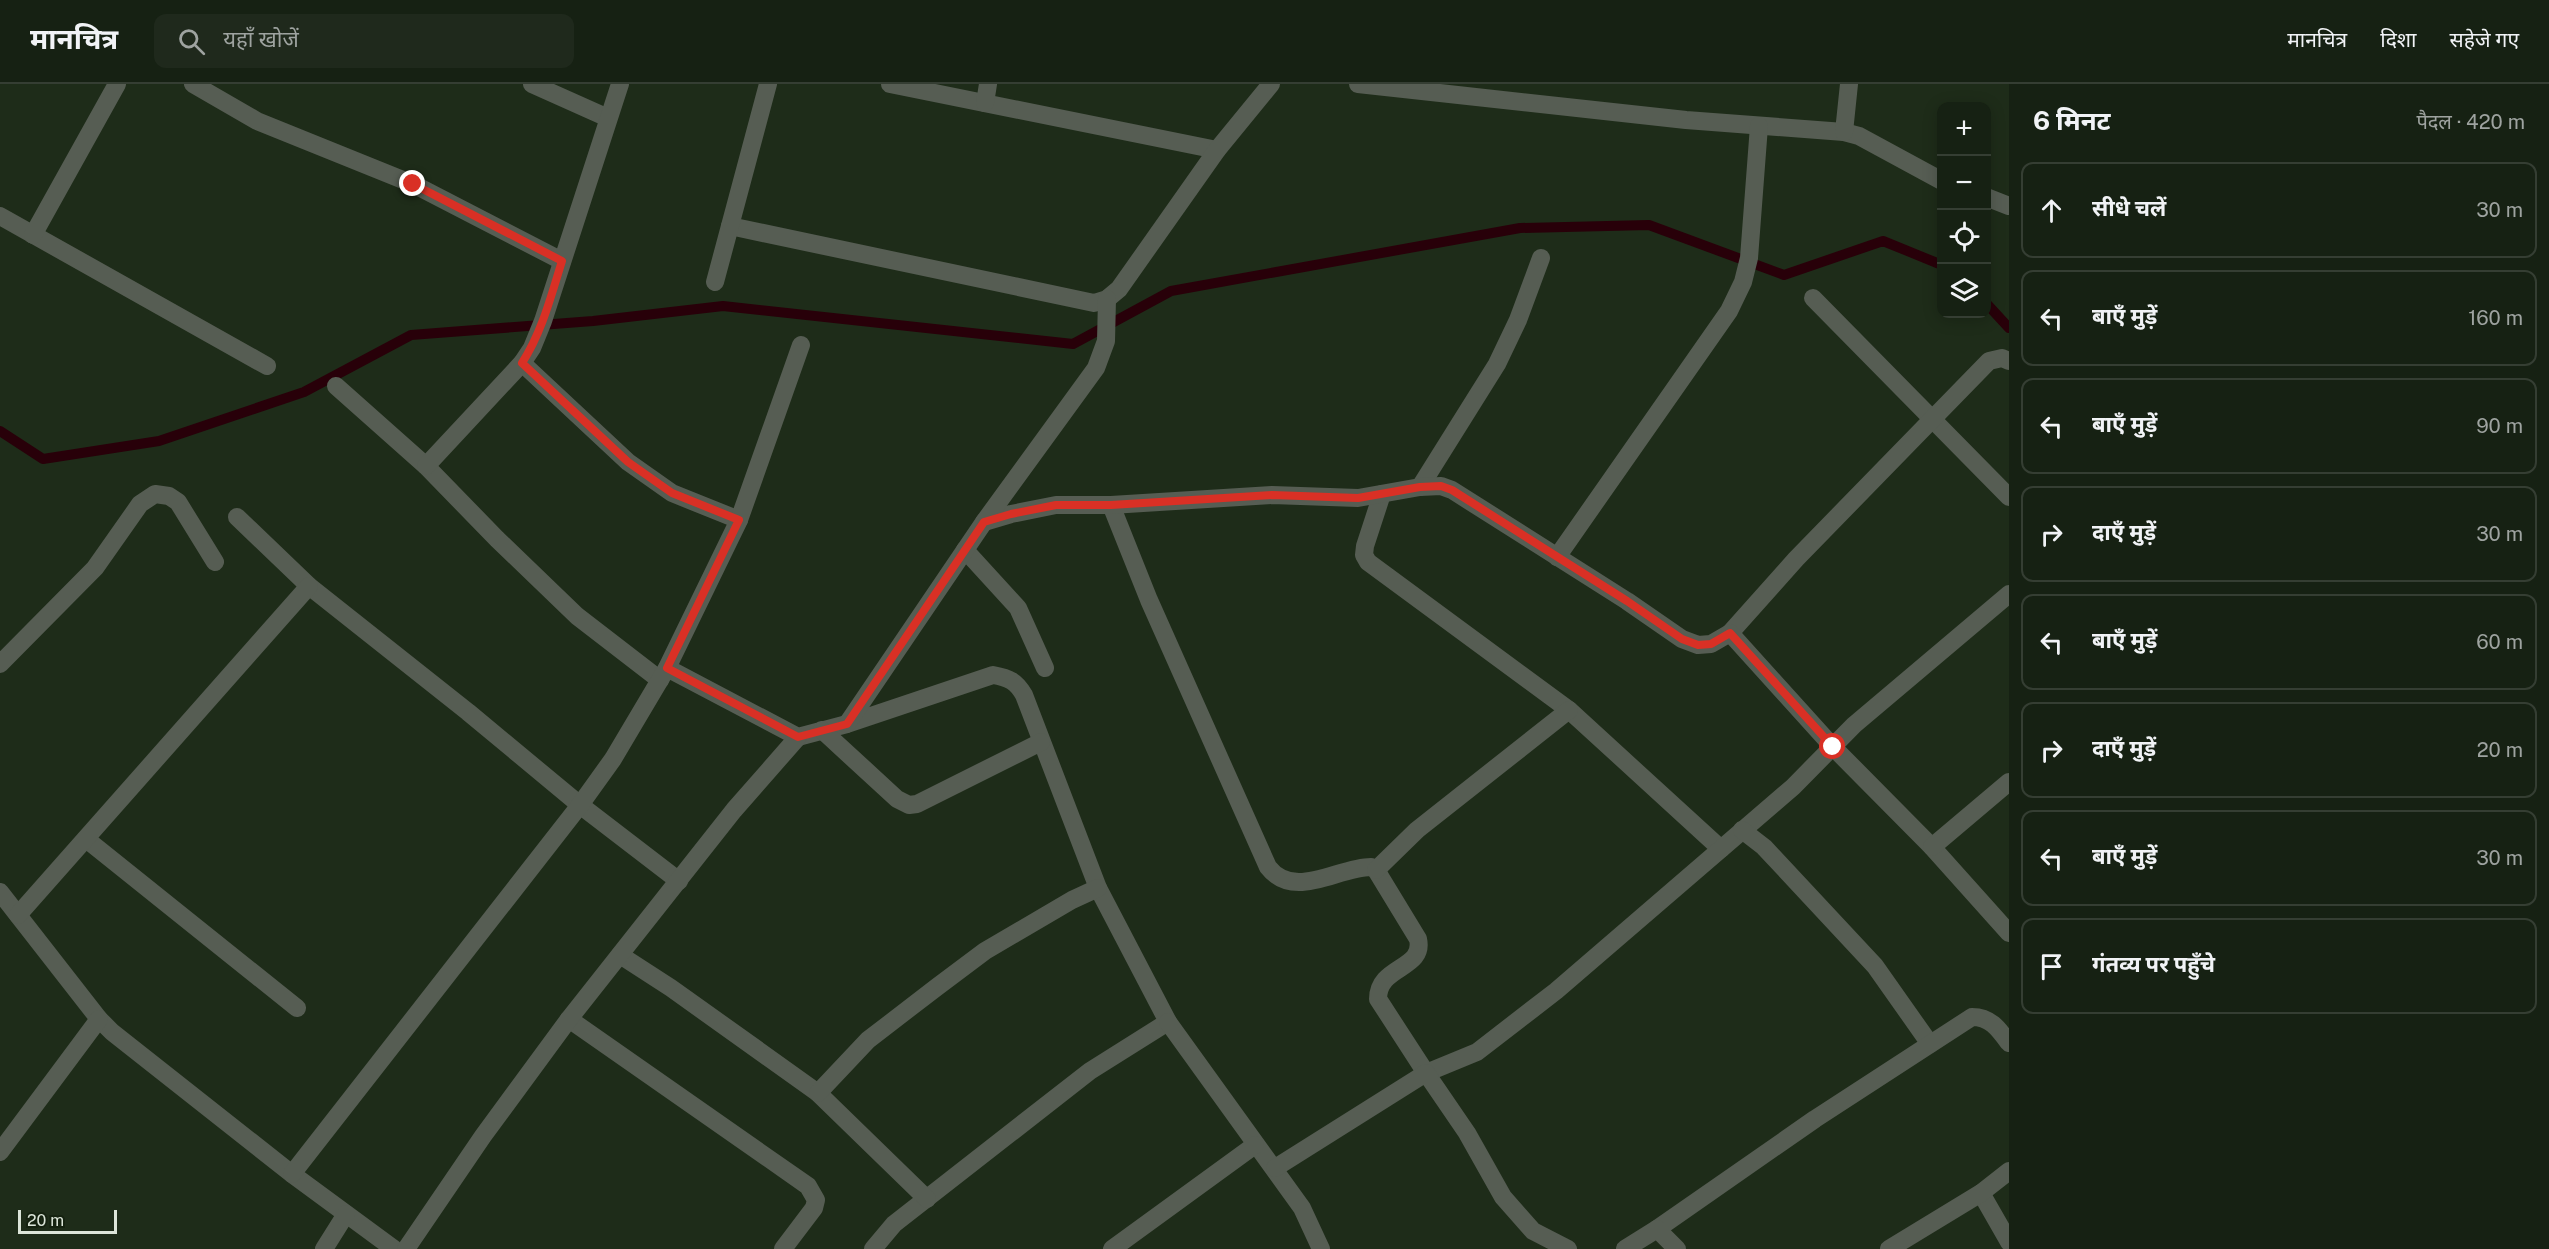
<!DOCTYPE html>
<html lang="hi">
<meta charset="utf-8">
<style>
body{margin:0;font-family:"Public Sans","Noto Sans Devanagari",sans-serif;background:#1f291c;color:#f1f3f6}
.controls{position:absolute;right:18px;top:18px;display:grid;overflow:hidden;border-radius:12px;box-shadow:0 3px 15px #0003}
.controls button{width:54px;height:54px;display:grid;place-items:center;padding:0;border:0;border-bottom:2px solid #353e33;background:#162113;color:#f1f3f6;font:30px sans-serif}
.scale{position:absolute;left:18px;bottom:15px;width:99px;box-sizing:border-box;padding-left:6px;border:3px solid #dce5d9;border-top:0;font-size:16px;line-height:21px;white-space:nowrap;color:#dce5d9;-webkit-text-stroke:4px #152210;paint-order:stroke}
.stop{position:absolute;width:18px;height:18px;margin:-14px;border:4px solid #d93025;border-radius:50%;background:#fff}
.stop.end{background:#d93025;border-color:#fff;box-shadow:0 2px 6px #0008}
.list{margin:0;padding:0;list-style:none}
h2{display:flex;justify-content:space-between;align-items:center;height:78px;margin:0;padding:0 24px;font-size:26px}
h2 small{font-size:20px;font-weight:400;color:#9ea3a0}
.list li{display:grid;grid-template-columns:39px 1fr auto;gap:18px;align-items:center;box-sizing:border-box;height:96px;margin:0 12px 12px;padding:0 12px;border:2px solid #353e33;border-radius:12px}
.list b{display:block;font-size:22px;white-space:nowrap}
.list em{font-size:20px;font-style:normal;color:#9ea3a0}
.icon{flex:none;width:33px;height:33px;fill:none;stroke:currentColor;stroke-width:2;stroke-linecap:round;stroke-linejoin:round}
.map{position:relative;flex:none;width:2009px;height:1165px;overflow:hidden}
header{display:flex;align-items:center;gap:36px;box-sizing:border-box;height:84px;padding:0 30px;background:#162113;border-bottom:2px solid #353e33}
header strong{font-size:28px}
nav{display:flex;gap:33px;margin-inline-start:auto;font-size:21px}
.search{width:420px;height:54px;background:#1f291c;display:flex;align-items:center;gap:15px;box-sizing:border-box;padding:0 21px;border-radius:12px;color:#9ea3a0;font-size:22px}
main{display:flex}
aside{flex:1;background:#162113}
.map>svg:first-child{display:block}
</style>
<header>
<strong>मानचित्र</strong>
<div class="search"><svg class="icon" aria-label="search" viewBox="0 0 24 24"><circle cx="10" cy="10" r="6"/><path d="M15 15l6 6"/></svg>यहाँ खोजें</div>
<nav><a>मानचित्र</a><a>दिशा</a><a>सहेजे गए</a></nav>
</header>
<main>
<div class="map">
<svg width="2009" height="1165" viewBox="0 0 2009 1165">
<rect width="100%" height="100%" fill="#1e2c19"/>
<g fill="none" stroke-linecap="round" stroke-linejoin="round">
<g stroke="#280009" stroke-width="10">
<polyline points="1986,219 2009,244"/>
<polyline points="0,347 43,375 159,357 304,308 411,251 593,237 723,222 1073,260 1171,207 1520,144 1649,141 1784,191 1883,157 1942,181"/>
</g>
<g stroke="#565d53" stroke-width="18">
<polyline points="193,0 257,37 413,100 562,177"/>
<polyline points="532,0 608,34"/>
<polyline points="890,0 1217,66"/>
<polyline points="1358,0 1686,36 1844,48 1859,52 1942,97"/>
<polyline points="985,19 988,0"/>
<polyline points="1844,48 1849,0"/>
<polyline points="1986,113 2009,122"/>
<polyline points="0,132 267,282"/>
<polyline points="730,142 1094,219 1107,215 1119,205 1217,66 1271,0"/>
<polyline points="33,151 117,0"/>
<polyline points="715,198 768,0"/>
<polyline points="1813,214 2009,413"/>
<polyline points="522,279 628,378 672,409 739,436"/>
<polyline points="336,302 426,382 497,455 577,532 660,596"/>
<polyline points="426,382 522,279 532,264 543,237 620,0"/>
<polyline points="1420,403 1497,280 1518,236 1541,174"/>
<polyline points="1382,410 1365,462 1364,471 1368,478 1569,626 1721,765"/>
<path d="M 1111,421 L 1149,516 L 1268,783 C 1294,817 1338,783 1371,783 L 1376,786 L 1418,855 C 1425,886 1378,881 1378,915 L 1426,989 L 1477,968 L 1556,907 L 1793,703 L 1854,641 L 2009,510"/>
<polyline points="237,433 309,502 468,628 580,721 679,797"/>
<polyline points="984,438 1011,430 1056,421 1111,421 1272,411 1358,414 1420,403 1441,402 1452,406 1627,517 1682,555 1698,561 1711,560 1730,549 1796,475 1989,277 2002,274 2009,277"/>
<polyline points="965,466 1018,524 1045,584"/>
<polyline points="1557,473 1729,227 1743,198 1749,174 1759,42"/>
<polyline points="1730,549 1833,663 1932,763 2009,849"/>
<polyline points="0,580 95,484 140,420 155,410 169,412 178,418 215,478"/>
<path d="M 667,584 L 798,653 L 847,640 L 993,591 C 1009,594 1016,597 1024,611 L 1098,804 L 1168,938 L 1090,987 L 894,1140 L 873,1165"/>
<polyline points="847,640 984,438 1096,284 1106,257 1107,215"/>
<polyline points="822,646 897,715 909,721 917,720 1041,658"/>
<polyline points="1742,746 1764,763 1875,882 1930,960"/>
<polyline points="86,755 297,924"/>
<polyline points="1932,763 2009,698"/>
<polyline points="1376,786 1417,746 1569,626"/>
<polyline points="0,808 99,935 112,948 292,1090 394,1165"/>
<polyline points="18,831 309,502"/>
<polyline points="620,871 671,904 818,1009 927,1115"/>
<polyline points="569,935 808,1102 816,1116 814,1124 783,1165"/>
<polyline points="1168,938 1302,1124 1321,1165"/>
<polyline points="818,1009 868,956 937,903 985,867 1072,816 1098,804"/>
<polyline points="0,1068 99,935"/>
<polyline points="1275,1084 1426,989 1467,1049 1503,1113 1533,1147 1568,1165"/>
<polyline points="292,1090 580,721 613,675 667,584 739,436 801,261"/>
<polyline points="1981,1109 2009,1158"/>
<path d="M 1657,1145 L 1815,1035 L 1972,933 C 1990,933 1998,944 2009,959"/>
<polyline points="324,1165 346,1130"/>
<polyline points="406,1165 483,1052 569,935 734,726 798,653"/>
<polyline points="1112,1165 1255,1061"/>
<polyline points="1625,1165 1657,1145 1677,1165"/>
<polyline points="1889,1165 1981,1109 2009,1087"/>
</g>
</g>
<g fill="none" stroke-linecap="round" stroke-linejoin="round">
<path stroke="#d93025" stroke-width="8" d="M 413,100 L 562,177 C 551,212 542,248 522,279 L 628,378 L 672,409 L 739,436 L 667,584 L 798,653 L 847,640 L 984,438 L 1011,430 L 1056,421 L 1111,421 L 1272,411 L 1358,414 L 1420,403 L 1441,402 L 1452,406 L 1627,517 L 1682,555 L 1698,561 L 1711,560 L 1730,549 L 1833,663"/>
</g>
</svg>
<div class="controls">
<button>+</button>
<button>−</button>
<button><svg class="icon" aria-label="locate" viewBox="0 0 24 24"><circle cx="12" cy="12" r="6"/><path d="M12 2v4M12 18v4M2 12h4M18 12h4"/></svg></button>
<button><svg class="icon" aria-label="layers" viewBox="0 0 24 24"><path d="M12 4l9 5-9 5-9-5zM3 14l9 5 9-5"/></svg></button>
</div>
<div class="scale">20 m</div>
<div class="stop" style="left:1833px;top:663px"></div>
<div class="stop end" style="left:413px;top:100px"></div>
</div>
<aside>
<h2>6 मिनट<small>पैदल · 420 m</small></h2>
<ul class="list">
<li><svg class="icon" aria-label="ahead" viewBox="0 0 24 24"><path d="M12 20V5M6 11l6-6 6 6"/></svg><div><b>सीधे चलें</b></div><em>30 m</em></li>
<li><svg class="icon" aria-label="left" viewBox="0 0 24 24"><path d="M17 20v-9H6M10 6l-5 5 5 5"/></svg><div><b>बाएँ मुड़ें</b></div><em>160 m</em></li>
<li><svg class="icon" aria-label="left" viewBox="0 0 24 24"><path d="M17 20v-9H6M10 6l-5 5 5 5"/></svg><div><b>बाएँ मुड़ें</b></div><em>90 m</em></li>
<li><svg class="icon" aria-label="right" viewBox="0 0 24 24"><path d="M7 20v-9h11M14 6l5 5-5 5"/></svg><div><b>दाएँ मुड़ें</b></div><em>30 m</em></li>
<li><svg class="icon" aria-label="left" viewBox="0 0 24 24"><path d="M17 20v-9H6M10 6l-5 5 5 5"/></svg><div><b>बाएँ मुड़ें</b></div><em>60 m</em></li>
<li><svg class="icon" aria-label="right" viewBox="0 0 24 24"><path d="M7 20v-9h11M14 6l5 5-5 5"/></svg><div><b>दाएँ मुड़ें</b></div><em>20 m</em></li>
<li><svg class="icon" aria-label="left" viewBox="0 0 24 24"><path d="M17 20v-9H6M10 6l-5 5 5 5"/></svg><div><b>बाएँ मुड़ें</b></div><em>30 m</em></li>
<li><svg class="icon" aria-label="arrive" viewBox="0 0 24 24"><path d="M6 21V4h12l-3 4 3 4H6"/></svg><div><b>गंतव्य पर पहुँचे</b></div></li>
</ul>
</aside>
</main>
